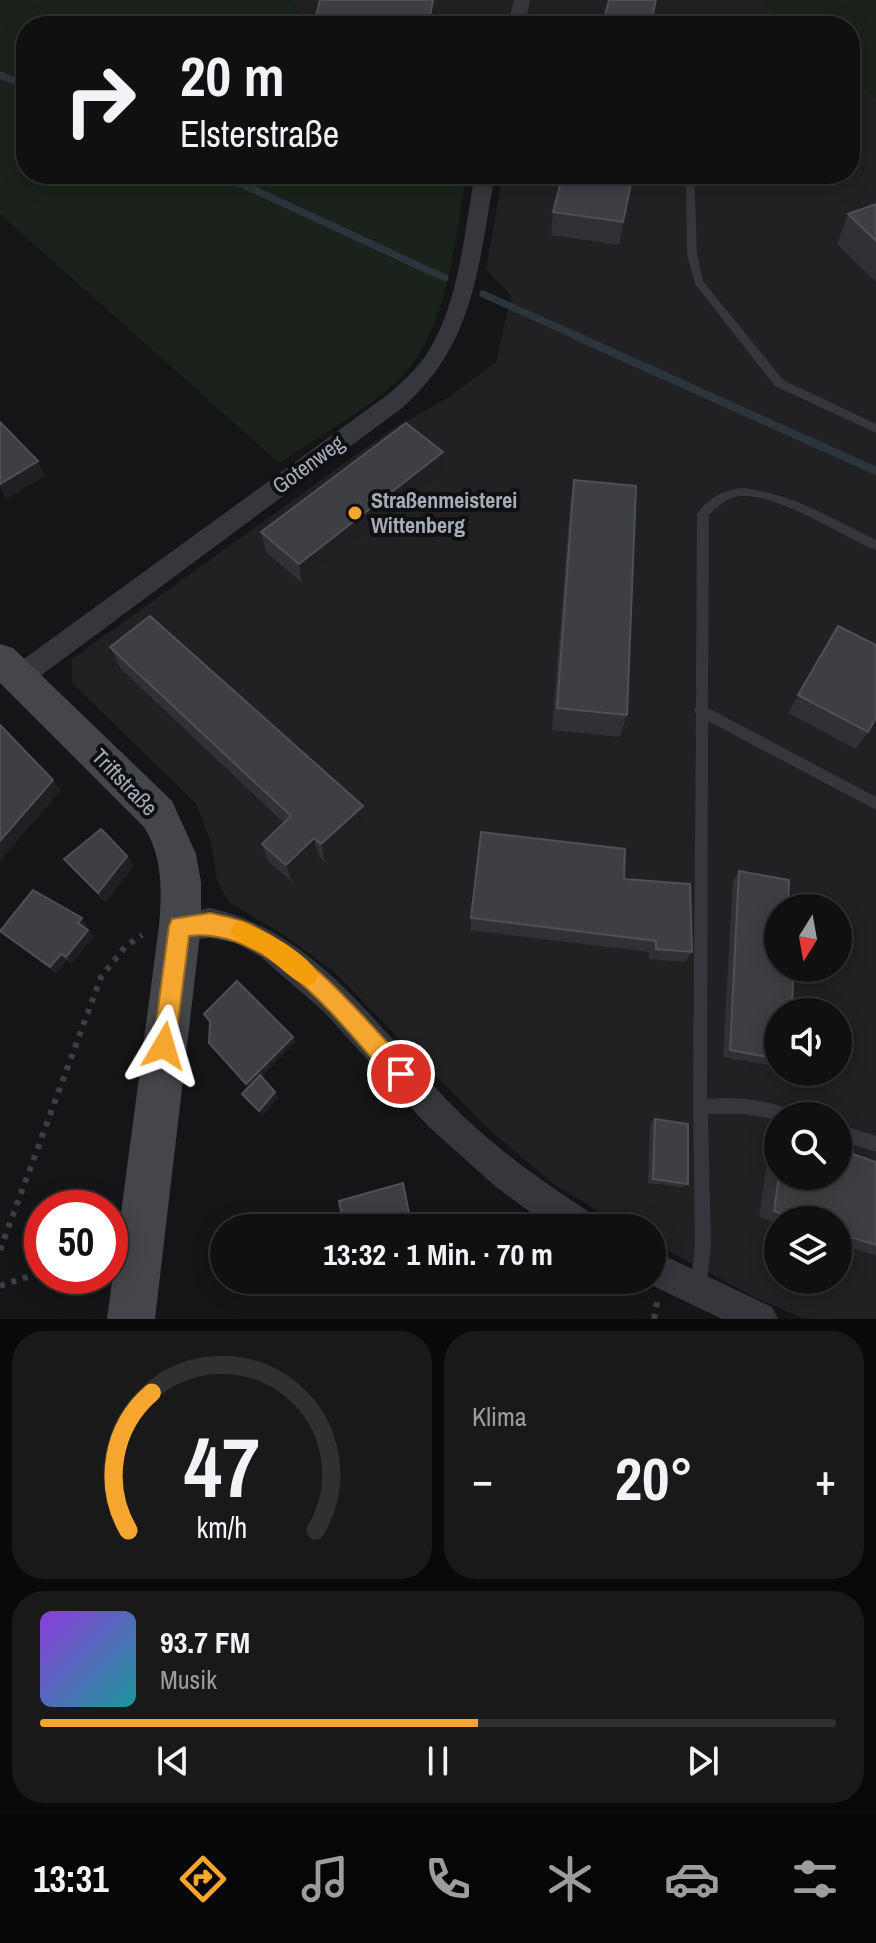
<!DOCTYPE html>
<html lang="de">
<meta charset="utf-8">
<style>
:root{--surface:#101011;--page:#19191a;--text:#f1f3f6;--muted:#9c9d9f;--line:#303031;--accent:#f5a62e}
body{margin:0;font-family:"Archivo Narrow",sans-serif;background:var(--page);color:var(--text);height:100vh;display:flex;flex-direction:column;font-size:30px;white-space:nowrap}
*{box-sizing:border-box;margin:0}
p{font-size:26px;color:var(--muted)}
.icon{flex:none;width:44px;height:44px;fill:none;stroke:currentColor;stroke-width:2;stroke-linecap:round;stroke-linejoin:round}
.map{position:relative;height:1319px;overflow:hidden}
.side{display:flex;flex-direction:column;gap:12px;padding:12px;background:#090909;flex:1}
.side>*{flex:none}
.banner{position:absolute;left:16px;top:16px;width:844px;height:168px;border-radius:32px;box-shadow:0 4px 20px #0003,0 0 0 2px var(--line);background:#101011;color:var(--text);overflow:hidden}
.needle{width:52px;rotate:191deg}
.controls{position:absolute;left:764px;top:894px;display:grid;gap:16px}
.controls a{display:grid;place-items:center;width:88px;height:88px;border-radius:50%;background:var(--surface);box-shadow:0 4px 20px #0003,0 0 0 2px var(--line);font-size:40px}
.speed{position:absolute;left:24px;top:1190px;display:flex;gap:16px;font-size:40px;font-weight:700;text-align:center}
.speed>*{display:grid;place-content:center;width:104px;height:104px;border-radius:50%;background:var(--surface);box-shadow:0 4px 20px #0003,0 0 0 2px var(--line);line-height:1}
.speed .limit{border:12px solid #d22;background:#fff;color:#111}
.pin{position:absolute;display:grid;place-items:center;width:68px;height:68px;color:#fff;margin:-34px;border:4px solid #fff;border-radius:50%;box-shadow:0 2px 8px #0007}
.me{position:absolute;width:88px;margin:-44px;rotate:7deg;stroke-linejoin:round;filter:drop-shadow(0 0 6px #0008)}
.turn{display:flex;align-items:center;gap:28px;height:168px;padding:0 32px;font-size:36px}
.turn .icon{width:104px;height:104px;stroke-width:2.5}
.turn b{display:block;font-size:56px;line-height:68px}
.big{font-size:60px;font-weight:700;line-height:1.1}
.side .card{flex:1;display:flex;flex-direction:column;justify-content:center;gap:12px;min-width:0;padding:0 28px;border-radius:32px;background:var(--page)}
.side .dial{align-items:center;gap:0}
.dial svg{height:208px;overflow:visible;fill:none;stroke:var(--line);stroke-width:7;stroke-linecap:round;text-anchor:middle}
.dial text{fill:var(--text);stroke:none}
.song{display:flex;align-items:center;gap:24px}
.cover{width:96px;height:96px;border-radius:12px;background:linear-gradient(135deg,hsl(270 70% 55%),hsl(180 70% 35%))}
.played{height:8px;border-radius:4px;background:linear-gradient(90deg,var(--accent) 55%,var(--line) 55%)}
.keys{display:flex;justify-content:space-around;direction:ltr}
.heat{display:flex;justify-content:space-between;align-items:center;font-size:44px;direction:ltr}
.side .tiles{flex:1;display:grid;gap:12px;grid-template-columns:1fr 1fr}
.card:last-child{grid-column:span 2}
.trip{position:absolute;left:210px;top:1214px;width:456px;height:80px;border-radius:40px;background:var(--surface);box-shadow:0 4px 20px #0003,0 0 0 2px var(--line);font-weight:700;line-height:80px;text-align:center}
.dock{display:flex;height:128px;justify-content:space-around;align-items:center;background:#060607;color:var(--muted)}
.dock .icon{width:56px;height:56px}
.dock .active{color:var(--accent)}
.dock b{font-size:36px;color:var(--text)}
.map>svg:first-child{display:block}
.built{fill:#212124;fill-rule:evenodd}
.green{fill:#1b221b}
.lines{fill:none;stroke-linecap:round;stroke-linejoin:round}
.stream-far1{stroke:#2b353b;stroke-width:7}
.stream{stroke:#2b353b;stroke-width:8}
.path{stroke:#3c3e43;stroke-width:6;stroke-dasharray:5 7;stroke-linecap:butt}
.lane{fill:#36373c;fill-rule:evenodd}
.street{fill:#36373c;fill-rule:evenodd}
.secondary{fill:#44464c;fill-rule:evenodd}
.wall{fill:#313135}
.shaded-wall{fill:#202023}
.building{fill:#3d3f43;stroke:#4e5055;stroke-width:2}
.route{fill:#f5a62e;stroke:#9f6c1e;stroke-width:2}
.slow{fill:#f59e0b}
.poi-dot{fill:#f5a62e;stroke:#101012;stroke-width:3}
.labels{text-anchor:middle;stroke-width:8;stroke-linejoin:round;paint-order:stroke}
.street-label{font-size:22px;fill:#a6adb7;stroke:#101012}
.poi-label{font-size:22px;font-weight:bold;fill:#a6adb7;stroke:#101012;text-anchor:start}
</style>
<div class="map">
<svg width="876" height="1319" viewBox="0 0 876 1319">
<rect width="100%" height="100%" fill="#151517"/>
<!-- built -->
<g class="built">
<path d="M291,0H762L793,26H305Z"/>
<path d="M850,75L876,97V1319H804L754,1297L652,1242V1228H625L552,1183L483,1124L333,971L284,935L229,902L217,881L211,842L196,804L72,683V659L392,429L446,399L496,362L511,296L486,269L503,174H850ZM778,908H838V968H778ZM778,1012H838V1072H778ZM778,1116H838V1176H778ZM778,1220H838V1280H778Z"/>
</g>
<!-- green -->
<g class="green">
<path d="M0,0H291L305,26H26V174H467C454,241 448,336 395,383C362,413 316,438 279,463L0,214Z"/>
<path d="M762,0H876V97L850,75V26H793Z"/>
</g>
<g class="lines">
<!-- stream-far1 -->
<g class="stream-far1">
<path d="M0,75L26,86"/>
<path d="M220,174L445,278"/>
<path d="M483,294L579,337"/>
</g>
<!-- stream -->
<path class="stream" d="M574,335L876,471"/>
<!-- path -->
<g class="path">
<path d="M0,1250L101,977L125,947L142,935"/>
<path d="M0,1286L42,1272"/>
<path d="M654,1319L657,1302"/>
</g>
<!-- lane -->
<g class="lane">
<path d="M686,174H694L697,254L703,281L783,380L876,424V433L775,386L695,284L687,254Z"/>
<path d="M740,488C789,492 833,519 876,540V550C841,536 771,488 734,497C724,500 716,508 709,515L708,708L876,797V810L708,721L707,1099C737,1096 767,1100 794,1111L796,1116H778V1120L745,1114H708L711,1246L706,1287L704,1293L698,1295L692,1293L690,1287L695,1246L693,1107L696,714L694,710L696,706L697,514C708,499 722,491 740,488Z"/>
<path d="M838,1124L876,1136V1152L838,1140Z"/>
</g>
<!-- street -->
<g class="street">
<path d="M514,0H530L525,26H507Z"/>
<path d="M475,174H495C478,264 476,343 402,408L28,685L19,688L10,685L6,677L10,669L386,396C402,383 417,369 428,352C460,301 464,231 475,174Z"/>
<path d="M210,908C318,932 378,1030 451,1104C494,1148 544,1183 595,1216L600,1228H552L496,1187L428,1126L323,1011L261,957L236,943L210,938L180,941L169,936L165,926L169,916Z"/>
<path d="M652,1250L772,1307L778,1319H722L641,1280H652Z"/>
</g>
<!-- secondary -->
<path class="secondary" d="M0,644L13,648L172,801L196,854L201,882V926L155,1319H107L159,926C162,891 163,857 144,827L0,683Z"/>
</g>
<!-- wall -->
<g class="wall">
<path d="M320,0H436L432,26H314V23Z"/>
<path d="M633,174L619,245L551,235L553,212Z"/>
<path d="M876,204V282L837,244L848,214Z"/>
<path d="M443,473L302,583L266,552L261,532Z"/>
<path d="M574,480L627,715L620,737L552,730L570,506Z"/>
<path d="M838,626L868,732L856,749L788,713Z"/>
<path d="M110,647L363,806L366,824L325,862L319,856L292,882L268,861L262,844L284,823L121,669Z"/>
<path d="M481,832L624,879L692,952L685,962L649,959V952L470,930Z"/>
<path d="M127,856L134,866L105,902L64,859Z"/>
<path d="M739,871L778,1012V1067L723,1057L733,880Z"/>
<path d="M87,925L85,928L94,936L72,963L67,960L56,973L0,931Z"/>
<path d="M655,1119L688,1184L682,1187L648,1183L650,1124Z"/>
<path d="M778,1136V1176H838L876,1162V1256L838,1243V1220H778V1223L759,1217L770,1141Z"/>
</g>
<!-- shaded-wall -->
<g class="shaded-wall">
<path d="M433,0H436L432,26H428Z"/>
<path d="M443,452V473L302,583L299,564Z"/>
<path d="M38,461L45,476L6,499L0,487V484Z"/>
<path d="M53,780L61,790L0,861V841Z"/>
<path d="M363,806L366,824L325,862L321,844Z"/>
<path d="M314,838L319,856L292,882L286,865Z"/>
<path d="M127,856L134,866L105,902L98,893Z"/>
<path d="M82,918L87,925L84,930L78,923Z"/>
<path d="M88,930L94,936L72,963L66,957Z"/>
<path d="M61,954L67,960L56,973L50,967Z"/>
<path d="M293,1037L296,1042L249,1089L246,1084Z"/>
<path d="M275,1092L279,1097L263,1116L259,1111Z"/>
</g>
<!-- building -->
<g class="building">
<path d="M320,0H433L428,26H363L314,23Z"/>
<path d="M609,0H656L650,26H602Z"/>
<path d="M563,174H633L623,222L553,212Z"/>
<path d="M876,204V241L848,214Z"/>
<path d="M0,422L38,461L0,484Z"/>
<path d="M406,423L443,452L299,564L261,532Z"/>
<path d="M574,480L636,486L627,715L557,708Z"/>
<path d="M150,616L363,806L321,844L314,838L286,865L262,844L291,816L110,647Z"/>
<path d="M838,626L876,645V718L868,732L798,695Z"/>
<path d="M0,725L53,780L0,841Z"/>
<path d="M101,829L127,856L98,893L64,859Z"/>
<path d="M481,832L625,849L624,879L690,884L692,952L656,949V941L471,918Z"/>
<path d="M739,871L789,880L788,908H778V968H787L786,978L793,980L792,1012H778V1059L730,1050Z"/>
<path d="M33,890L82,918L78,923L88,930L66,957L61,954L50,967L0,931Z"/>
<path d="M237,981L293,1037L246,1084L209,1043L210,1021L204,1014Z"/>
<path d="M260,1075L275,1092L259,1111L242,1094Z"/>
<path d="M655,1119L688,1124V1184L653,1179Z"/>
<path d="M838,1149L876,1162V1245L838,1233V1220H800L774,1211L779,1176H838Z"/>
<path d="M403,1183L412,1228H344L339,1201Z"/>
</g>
<!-- route -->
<path class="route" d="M210,913C224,916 240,919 252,925C316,957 361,1015 409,1066L412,1074L409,1082L401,1085L393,1082C343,1028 271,926 189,936L175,1046L172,1053L164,1057L157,1053L153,1046L169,926L172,919Z"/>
<!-- slow -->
<path class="slow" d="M241,921C263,930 309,953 318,975L315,983L307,986C290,979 278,964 263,954C252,947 236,944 231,931L234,924Z"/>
<!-- markers -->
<circle class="poi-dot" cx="355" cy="513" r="8"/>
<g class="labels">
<!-- street labels -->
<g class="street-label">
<text transform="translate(308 464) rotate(-36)" y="8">Gotenweg</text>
<text transform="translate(125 782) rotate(46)" y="8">Triftstraße</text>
</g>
<!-- poi labels -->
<g class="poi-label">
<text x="371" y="508">Straßenmeisterei<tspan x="371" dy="25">Wittenberg</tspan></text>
</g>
</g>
</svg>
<div class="controls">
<a><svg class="needle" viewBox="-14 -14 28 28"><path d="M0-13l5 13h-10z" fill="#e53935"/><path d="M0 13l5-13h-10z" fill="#9c9d9f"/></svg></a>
<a><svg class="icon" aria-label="sound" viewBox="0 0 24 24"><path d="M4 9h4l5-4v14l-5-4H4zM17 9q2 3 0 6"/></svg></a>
<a><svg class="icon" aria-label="search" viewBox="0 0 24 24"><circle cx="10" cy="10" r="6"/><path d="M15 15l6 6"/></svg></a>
<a><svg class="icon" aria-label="layers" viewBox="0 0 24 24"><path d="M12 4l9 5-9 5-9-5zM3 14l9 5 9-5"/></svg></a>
</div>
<div class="speed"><div class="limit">50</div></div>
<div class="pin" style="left:401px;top:1074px;background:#d93025"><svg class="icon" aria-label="arrive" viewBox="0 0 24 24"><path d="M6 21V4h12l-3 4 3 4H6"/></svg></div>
<svg class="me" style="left:164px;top:1046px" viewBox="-20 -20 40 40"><path d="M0-17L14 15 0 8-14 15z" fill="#f5a62e" stroke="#fff" stroke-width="4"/></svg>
<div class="trip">13:32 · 1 Min. · 70 m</div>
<div class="banner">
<div class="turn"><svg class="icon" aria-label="right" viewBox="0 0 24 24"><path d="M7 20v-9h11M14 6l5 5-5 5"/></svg><div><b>20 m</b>Elsterstraße</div></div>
</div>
</div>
<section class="side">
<div class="tiles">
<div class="card dial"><svg viewBox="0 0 100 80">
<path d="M14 69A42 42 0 1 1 86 69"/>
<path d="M14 69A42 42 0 0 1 23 16" stroke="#f5a62e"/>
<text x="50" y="56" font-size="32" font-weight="700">47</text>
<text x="50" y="72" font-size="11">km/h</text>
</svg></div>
<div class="card"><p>Klima</p>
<div class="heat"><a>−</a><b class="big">20°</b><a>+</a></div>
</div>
<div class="card">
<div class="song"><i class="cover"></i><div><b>93.7 FM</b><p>Musik</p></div></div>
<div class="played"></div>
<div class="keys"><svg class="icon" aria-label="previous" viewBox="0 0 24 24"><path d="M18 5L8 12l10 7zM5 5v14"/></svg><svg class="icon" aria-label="pause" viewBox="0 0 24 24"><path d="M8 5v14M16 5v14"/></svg><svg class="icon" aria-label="next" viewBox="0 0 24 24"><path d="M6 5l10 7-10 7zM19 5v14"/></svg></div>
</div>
</div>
</section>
<nav class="dock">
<b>13:31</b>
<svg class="icon active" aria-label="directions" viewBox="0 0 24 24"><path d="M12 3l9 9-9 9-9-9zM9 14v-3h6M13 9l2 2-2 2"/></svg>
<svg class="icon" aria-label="music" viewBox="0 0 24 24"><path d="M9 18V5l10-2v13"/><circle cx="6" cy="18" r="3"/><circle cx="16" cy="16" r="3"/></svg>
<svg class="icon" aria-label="phone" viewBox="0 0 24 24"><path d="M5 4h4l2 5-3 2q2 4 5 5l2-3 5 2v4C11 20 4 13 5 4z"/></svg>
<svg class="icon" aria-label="climate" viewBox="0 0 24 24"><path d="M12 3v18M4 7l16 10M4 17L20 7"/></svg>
<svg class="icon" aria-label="car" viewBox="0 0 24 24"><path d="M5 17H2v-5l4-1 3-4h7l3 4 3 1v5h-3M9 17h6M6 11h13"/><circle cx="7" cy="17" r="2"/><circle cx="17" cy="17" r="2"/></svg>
<svg class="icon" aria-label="filters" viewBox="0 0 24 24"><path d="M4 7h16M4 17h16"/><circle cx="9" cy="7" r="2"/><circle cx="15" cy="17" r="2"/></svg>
</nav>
